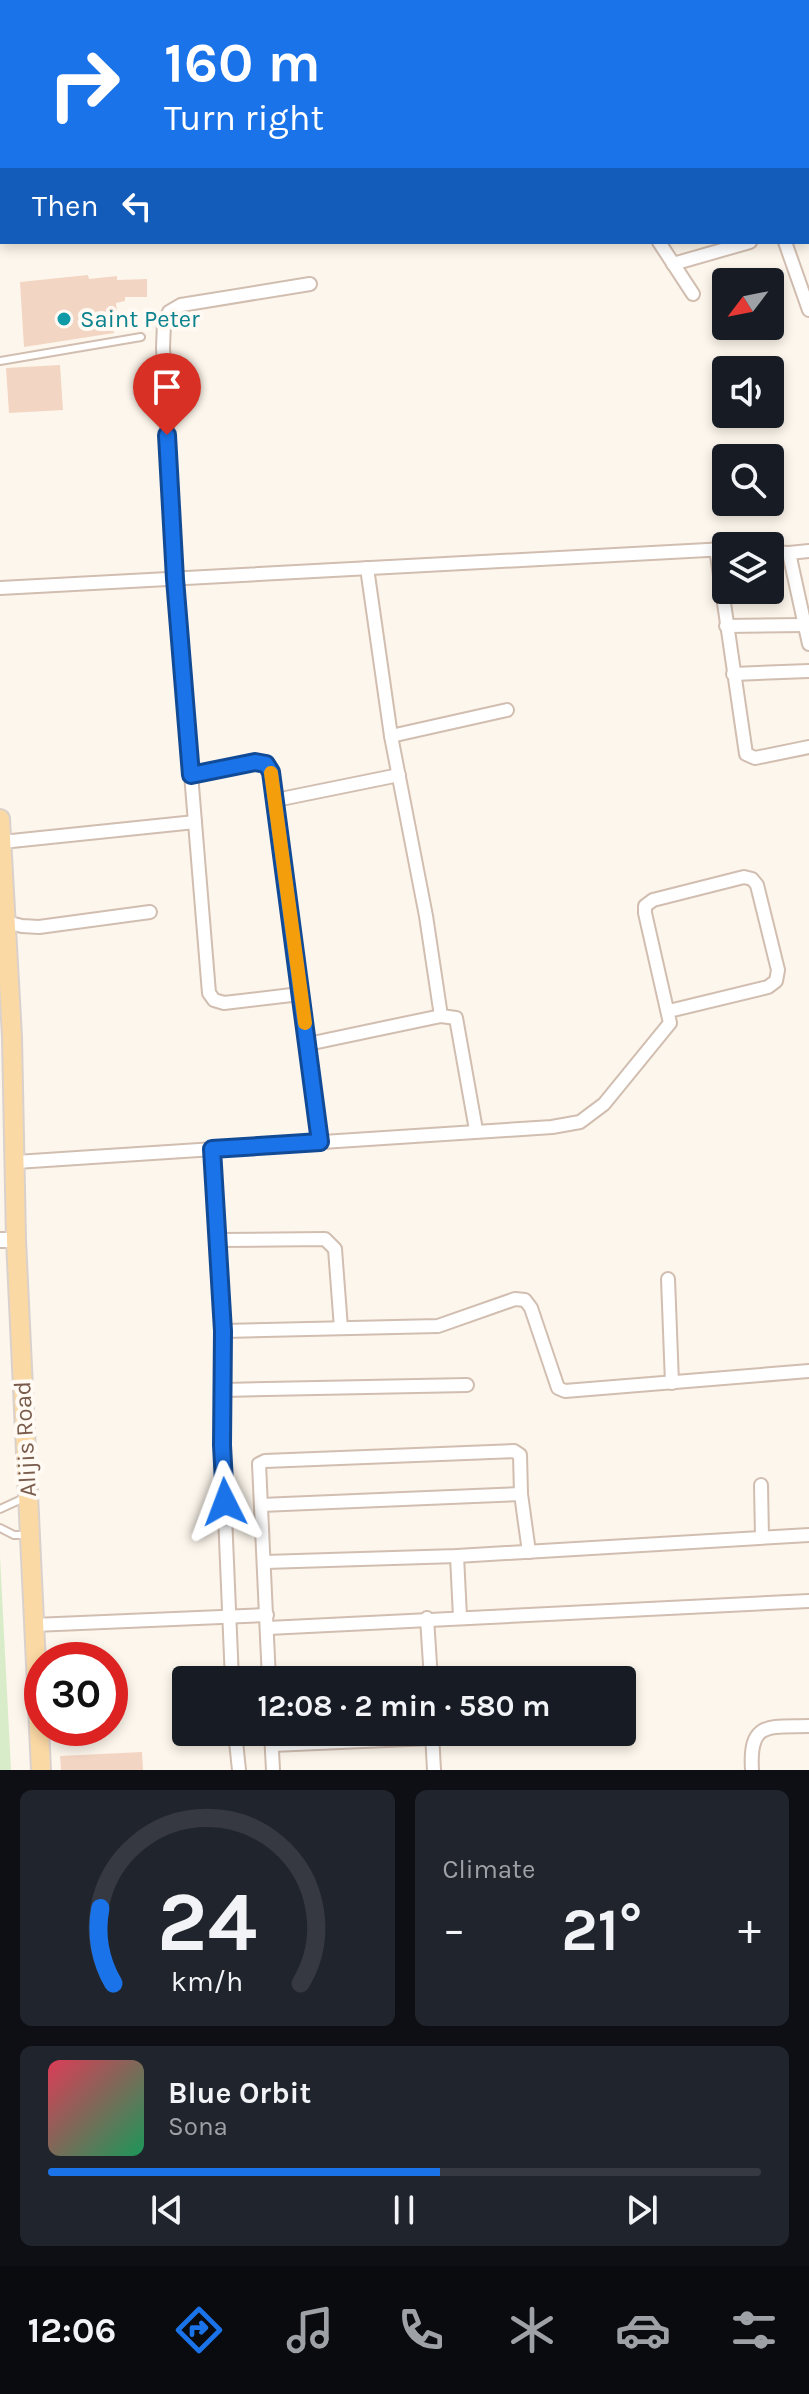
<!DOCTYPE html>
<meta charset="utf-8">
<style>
:root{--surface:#171b24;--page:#20242c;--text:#f1f3f6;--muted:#9ea1a6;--line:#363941;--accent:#1a73e8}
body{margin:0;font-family:Karla,sans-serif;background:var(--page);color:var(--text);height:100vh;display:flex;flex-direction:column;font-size:30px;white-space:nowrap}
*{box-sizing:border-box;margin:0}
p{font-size:26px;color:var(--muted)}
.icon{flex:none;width:44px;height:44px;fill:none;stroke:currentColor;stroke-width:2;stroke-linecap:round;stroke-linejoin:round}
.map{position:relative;height:1770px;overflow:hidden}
.details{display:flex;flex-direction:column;gap:20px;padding:20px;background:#0d0f14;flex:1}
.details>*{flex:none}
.top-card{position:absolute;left:0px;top:0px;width:810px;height:244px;box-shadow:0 4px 12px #0003;background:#1a73e8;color:#fff;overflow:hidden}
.needle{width:52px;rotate:238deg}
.controls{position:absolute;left:712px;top:268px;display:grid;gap:16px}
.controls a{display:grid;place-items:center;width:72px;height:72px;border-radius:8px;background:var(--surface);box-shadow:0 4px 12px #0003;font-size:40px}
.speed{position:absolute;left:24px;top:1642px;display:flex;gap:16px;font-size:40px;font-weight:700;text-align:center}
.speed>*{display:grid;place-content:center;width:104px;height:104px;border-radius:50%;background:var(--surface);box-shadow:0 4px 12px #0003;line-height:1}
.speed .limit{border:12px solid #d22;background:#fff;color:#111}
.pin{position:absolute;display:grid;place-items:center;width:68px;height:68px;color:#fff;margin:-82px -34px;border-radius:50% 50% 50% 0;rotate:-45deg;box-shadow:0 0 8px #0007}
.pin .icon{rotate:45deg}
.me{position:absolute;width:88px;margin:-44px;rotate:357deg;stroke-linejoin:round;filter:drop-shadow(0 0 6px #0008)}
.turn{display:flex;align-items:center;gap:28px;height:168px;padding:0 32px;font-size:36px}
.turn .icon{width:104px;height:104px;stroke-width:2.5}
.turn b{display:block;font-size:56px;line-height:68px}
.then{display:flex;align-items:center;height:76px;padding:0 32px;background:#0003;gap:16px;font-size:30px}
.big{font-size:60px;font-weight:700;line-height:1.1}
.details .card{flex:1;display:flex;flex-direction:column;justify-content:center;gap:12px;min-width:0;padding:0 28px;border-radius:12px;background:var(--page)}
.details .dial{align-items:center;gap:0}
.dial svg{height:208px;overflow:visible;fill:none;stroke:var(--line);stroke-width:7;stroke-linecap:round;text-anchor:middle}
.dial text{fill:var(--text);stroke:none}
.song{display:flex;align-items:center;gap:24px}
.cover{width:96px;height:96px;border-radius:12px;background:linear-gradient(135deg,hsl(350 70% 55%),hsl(150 70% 35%))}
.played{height:8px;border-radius:4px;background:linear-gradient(90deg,var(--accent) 55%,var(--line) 55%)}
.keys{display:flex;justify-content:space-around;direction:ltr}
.heat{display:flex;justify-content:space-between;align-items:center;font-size:44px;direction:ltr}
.details .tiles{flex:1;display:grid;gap:20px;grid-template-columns:1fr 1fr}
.card:last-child{grid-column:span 2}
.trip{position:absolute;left:172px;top:1666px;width:464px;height:80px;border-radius:8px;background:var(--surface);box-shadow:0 4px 12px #0003;font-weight:700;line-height:80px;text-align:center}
.tab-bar{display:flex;height:128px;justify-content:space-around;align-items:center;background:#090b0e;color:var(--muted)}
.tab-bar .icon{width:56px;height:56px}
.tab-bar .selected{color:var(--accent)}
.tab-bar b{font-size:36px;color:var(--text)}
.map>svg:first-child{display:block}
.green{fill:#d8ecc9}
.building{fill:#f3d5c3}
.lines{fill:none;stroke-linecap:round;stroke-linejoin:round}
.service-casing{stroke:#d1beb0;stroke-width:10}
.minor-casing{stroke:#d1beb0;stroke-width:16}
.tertiary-casing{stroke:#d1beb0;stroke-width:18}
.primary-casing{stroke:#dad1cd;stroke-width:22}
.service{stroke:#fff;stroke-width:6}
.minor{stroke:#fff;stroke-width:12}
.tertiary{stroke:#fff;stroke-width:14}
.primary{stroke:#fbd9a5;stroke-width:18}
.route-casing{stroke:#114b97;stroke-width:20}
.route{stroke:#1a73e8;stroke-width:14}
.slow{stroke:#f59e0b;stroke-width:14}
.culture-dot{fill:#0f9aa8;stroke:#fffaf3;stroke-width:3}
.labels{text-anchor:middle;stroke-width:8;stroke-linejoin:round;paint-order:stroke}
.culture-label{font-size:24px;fill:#0d838f;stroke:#fffaf3;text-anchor:start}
.street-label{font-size:24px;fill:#7a5c4d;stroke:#fffaf3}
</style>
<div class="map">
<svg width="809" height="1770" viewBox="0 0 809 1770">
<rect width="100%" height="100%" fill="#fdf6ec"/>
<!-- green -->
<path class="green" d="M0,1556L11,1770H0Z"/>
<!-- building -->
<g class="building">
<path d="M88,275L89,279L117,276V280L147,279V297H125V301L116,303L118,324L112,325L114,333L24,347L20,282Z"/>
<path d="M60,365L63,410L9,413L6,368Z"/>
<path d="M142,1752L143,1770H61L60,1756Z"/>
</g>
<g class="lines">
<!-- service casing -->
<g class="service-casing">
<g id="service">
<path d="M38,2L48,0"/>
<path d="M280,2L287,0"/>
<path d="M0,10L2,9"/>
<path d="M0,84L2,83"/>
<path d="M0,174H2"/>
<path d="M0,236L2,235"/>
<path d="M0,361L141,337"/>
<path d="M0,1509L24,1498"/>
<path d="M0,1528L14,1535H27"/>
</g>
</g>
<!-- minor casing -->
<g class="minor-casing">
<g id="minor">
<path d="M808,225H809"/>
<path d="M659,242L693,294"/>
<path d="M785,242L809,310"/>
<path d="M673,264L750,242"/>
<path d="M716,548L746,754L755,758L809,747"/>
<path d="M770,552L789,553L809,644"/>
<path d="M789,553L809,551"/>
<path d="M367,568L391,736L426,916L441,1016"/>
<path d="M0,588L726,549"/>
<path d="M726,626L804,625"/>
<path d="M733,674L809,671"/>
<path d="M391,736L507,710"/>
<path d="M191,775L255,762L266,764L271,772L320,1142"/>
<path d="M276,800L399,775"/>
<path d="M2,842L195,822"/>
<path d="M6,922L22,926L39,927L150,912"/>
<path d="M300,994L224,1003L214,1000L209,993L175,579L163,348L164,323L169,312L181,305L310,284"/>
<path d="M308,1044L441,1016L456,1018L476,1130"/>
<path d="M212,1149L223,1331L222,1445L232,1680"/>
<path d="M16,1162L552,1127L580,1122L604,1104L670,1023L645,913V906L653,900L744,877L752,879L757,885L778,970L776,981L768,987L669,1011"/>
<path d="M217,1240L325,1239L335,1249L341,1328"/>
<path d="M668,1279L672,1383"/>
<path d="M223,1331L438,1326L515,1299L525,1300L531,1308L558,1388L565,1391L809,1371"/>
<path d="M223,1390L467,1385"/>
<path d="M761,1485L762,1537"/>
<path d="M261,1505L521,1494"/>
<path d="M457,1556L460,1617"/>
<path d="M265,1562L457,1556L809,1535"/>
<path d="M427,1618L431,1680"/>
<path d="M34,1625L267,1615"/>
<path d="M268,1628L809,1601"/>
<path d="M269,1680L259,1464L265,1461L514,1451L520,1455L521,1494L529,1552"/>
<path d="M235,1732L239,1770"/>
<path d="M271,1732L273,1770"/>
<path d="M432,1733L434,1770"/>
<path d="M272,1745L432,1738"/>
<path d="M752,1770C749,1721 768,1727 809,1726"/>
</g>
</g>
<!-- tertiary casing -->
<g class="tertiary-casing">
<path id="tertiary" d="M0,1240H16"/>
</g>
<!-- primary casing -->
<g class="primary-casing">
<path id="primary" d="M0,819L12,1037L16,1240L41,1770"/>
</g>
<!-- service -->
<use href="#service" class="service"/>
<!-- minor -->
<use href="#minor" class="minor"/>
<!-- tertiary -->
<use href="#tertiary" class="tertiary"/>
<!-- primary -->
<use href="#primary" class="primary"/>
</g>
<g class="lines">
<!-- route casing -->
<g class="route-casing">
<path id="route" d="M167,435L175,579L191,775L255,762L266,764L271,772L320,1142L212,1149L223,1331L222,1445L225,1502"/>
</g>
<!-- route -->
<use href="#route" class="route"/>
<!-- slow -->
<path class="slow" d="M271,773L305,1023"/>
</g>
<!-- markers -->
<circle class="culture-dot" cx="64" cy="319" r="8"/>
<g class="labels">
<!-- culture labels -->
<g class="culture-label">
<text x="80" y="327">Saint Peter</text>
</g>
<!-- street labels -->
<g class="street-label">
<text transform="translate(25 1439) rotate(-93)" y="8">Alijis Road</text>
</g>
</g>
</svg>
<div class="controls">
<a><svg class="needle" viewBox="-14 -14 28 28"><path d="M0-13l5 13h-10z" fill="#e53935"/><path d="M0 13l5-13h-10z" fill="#9ea1a6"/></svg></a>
<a><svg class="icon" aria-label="sound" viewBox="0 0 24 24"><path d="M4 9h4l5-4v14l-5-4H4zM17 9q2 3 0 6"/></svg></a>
<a><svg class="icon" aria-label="search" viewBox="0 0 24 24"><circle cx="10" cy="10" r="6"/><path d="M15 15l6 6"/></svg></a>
<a><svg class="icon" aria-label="layers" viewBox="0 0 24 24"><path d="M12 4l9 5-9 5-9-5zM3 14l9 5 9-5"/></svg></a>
</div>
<div class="speed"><div class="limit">30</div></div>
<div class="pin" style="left:167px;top:435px;background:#d93025"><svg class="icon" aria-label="arrive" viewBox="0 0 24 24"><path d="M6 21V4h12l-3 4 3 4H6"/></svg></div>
<svg class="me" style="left:225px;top:1502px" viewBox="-20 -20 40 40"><path d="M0-17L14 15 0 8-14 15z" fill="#1a73e8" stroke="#fff" stroke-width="4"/></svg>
<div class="trip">12:08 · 2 min · 580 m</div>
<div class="top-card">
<div class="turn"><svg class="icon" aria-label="right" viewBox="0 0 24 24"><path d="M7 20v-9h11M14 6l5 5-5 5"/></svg><div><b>160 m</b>Turn right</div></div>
<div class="then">Then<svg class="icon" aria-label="left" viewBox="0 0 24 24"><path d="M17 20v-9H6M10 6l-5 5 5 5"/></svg></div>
</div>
</div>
<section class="details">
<div class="tiles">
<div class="card dial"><svg viewBox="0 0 100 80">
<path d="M14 69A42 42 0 1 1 86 69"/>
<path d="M14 69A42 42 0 0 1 9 40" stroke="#1a73e8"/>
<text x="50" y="56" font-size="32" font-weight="700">24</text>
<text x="50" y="72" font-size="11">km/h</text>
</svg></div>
<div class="card"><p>Climate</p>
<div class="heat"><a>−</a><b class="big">21°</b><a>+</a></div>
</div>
<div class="card">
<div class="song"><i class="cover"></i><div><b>Blue Orbit</b><p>Sona</p></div></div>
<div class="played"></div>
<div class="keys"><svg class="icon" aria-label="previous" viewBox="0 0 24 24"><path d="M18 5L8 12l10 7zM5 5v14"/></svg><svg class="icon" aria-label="pause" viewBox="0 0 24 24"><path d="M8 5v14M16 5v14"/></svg><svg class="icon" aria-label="next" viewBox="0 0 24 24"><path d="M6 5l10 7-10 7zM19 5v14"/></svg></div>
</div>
</div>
</section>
<nav class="tab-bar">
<b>12:06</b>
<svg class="icon selected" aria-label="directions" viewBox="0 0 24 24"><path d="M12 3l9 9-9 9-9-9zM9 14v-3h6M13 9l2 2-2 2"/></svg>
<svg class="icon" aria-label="music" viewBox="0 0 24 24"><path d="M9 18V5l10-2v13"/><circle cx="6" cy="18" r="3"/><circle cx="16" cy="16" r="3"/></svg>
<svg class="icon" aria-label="phone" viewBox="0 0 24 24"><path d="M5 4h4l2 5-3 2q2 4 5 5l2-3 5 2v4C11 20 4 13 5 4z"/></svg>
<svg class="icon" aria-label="climate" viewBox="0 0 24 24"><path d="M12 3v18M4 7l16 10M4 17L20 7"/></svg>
<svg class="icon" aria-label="car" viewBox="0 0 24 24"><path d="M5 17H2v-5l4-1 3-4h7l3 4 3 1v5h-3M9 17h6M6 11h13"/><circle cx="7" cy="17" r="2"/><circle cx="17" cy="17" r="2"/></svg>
<svg class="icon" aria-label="filters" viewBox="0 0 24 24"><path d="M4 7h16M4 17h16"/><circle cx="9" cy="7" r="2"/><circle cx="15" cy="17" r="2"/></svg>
</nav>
